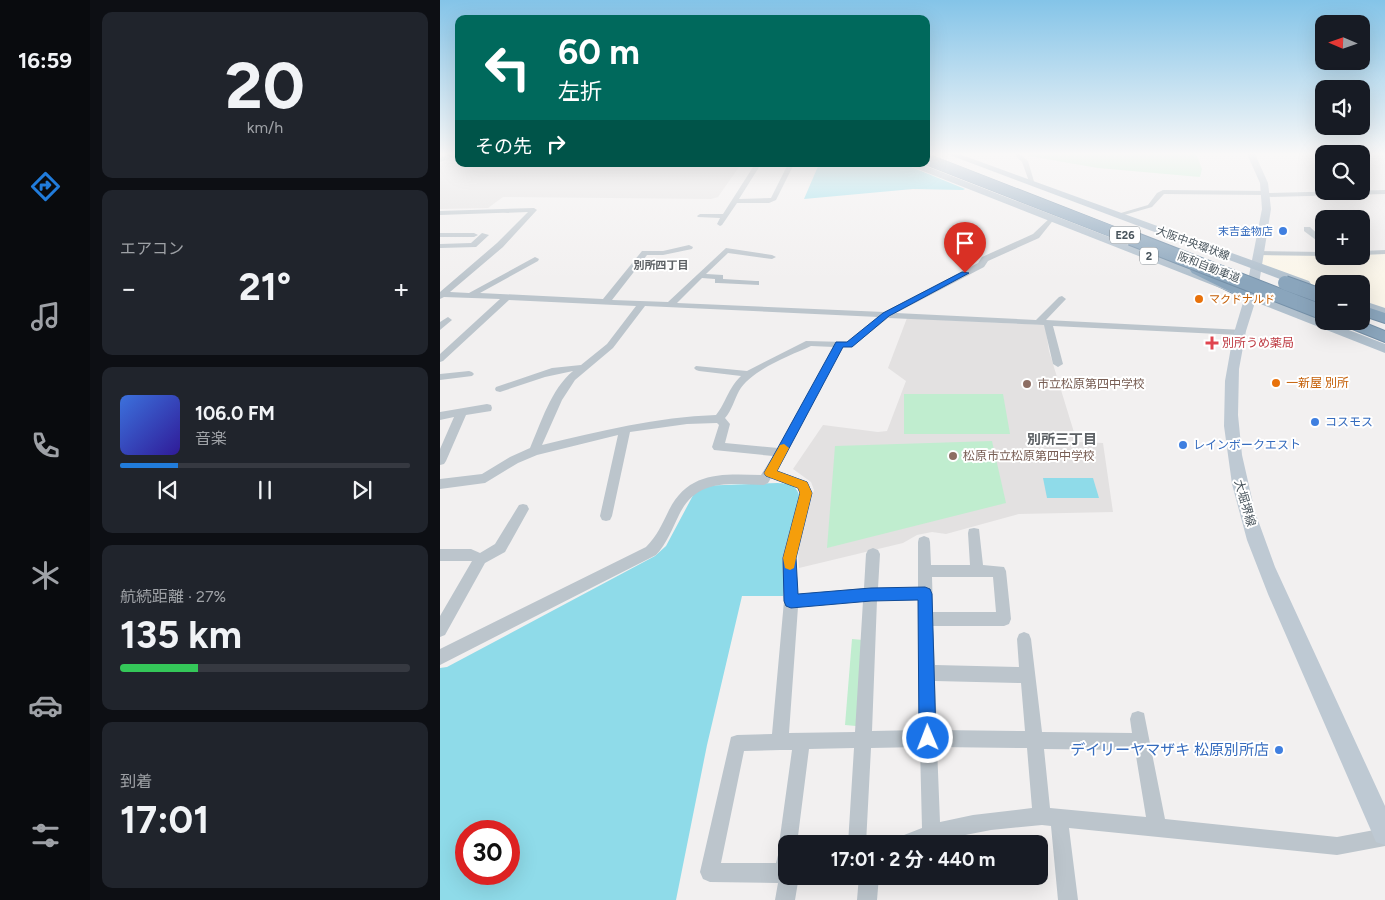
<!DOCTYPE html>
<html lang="ja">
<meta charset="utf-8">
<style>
:root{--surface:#171b24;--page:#20242c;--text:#f1f3f6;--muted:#9ea1a6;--line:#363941;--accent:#217cdb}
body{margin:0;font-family:Figtree,"Noto Sans JP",sans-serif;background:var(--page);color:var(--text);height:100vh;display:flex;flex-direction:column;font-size:19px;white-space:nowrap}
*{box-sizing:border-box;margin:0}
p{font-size:16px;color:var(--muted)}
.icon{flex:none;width:28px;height:28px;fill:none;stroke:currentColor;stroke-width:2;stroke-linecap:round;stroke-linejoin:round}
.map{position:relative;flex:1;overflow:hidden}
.side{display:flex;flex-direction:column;gap:12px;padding:12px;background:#0d0f14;width:350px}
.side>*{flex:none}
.hud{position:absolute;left:15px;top:15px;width:475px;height:152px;border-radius:10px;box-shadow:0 5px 20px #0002;background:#00695c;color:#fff;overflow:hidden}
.needle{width:32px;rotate:272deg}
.fabs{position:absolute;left:875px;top:15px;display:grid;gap:10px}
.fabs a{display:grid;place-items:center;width:55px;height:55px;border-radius:10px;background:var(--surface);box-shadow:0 5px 20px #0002;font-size:25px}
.speed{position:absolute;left:15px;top:820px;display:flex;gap:10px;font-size:25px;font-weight:700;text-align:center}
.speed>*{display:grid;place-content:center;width:65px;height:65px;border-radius:50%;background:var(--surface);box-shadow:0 5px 20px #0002;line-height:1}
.speed .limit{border:8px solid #d22;background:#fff;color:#111}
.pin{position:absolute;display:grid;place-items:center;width:42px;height:42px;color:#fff;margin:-51px -21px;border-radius:50% 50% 50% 0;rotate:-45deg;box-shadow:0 0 5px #0007}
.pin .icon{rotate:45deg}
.me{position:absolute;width:55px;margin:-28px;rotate:359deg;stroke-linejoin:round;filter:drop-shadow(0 0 4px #0008)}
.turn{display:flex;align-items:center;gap:18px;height:105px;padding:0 20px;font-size:22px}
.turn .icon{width:65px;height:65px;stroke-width:2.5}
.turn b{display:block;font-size:35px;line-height:42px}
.then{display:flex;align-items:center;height:48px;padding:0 20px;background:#0003;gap:10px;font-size:19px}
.big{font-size:38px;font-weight:700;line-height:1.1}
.side .card{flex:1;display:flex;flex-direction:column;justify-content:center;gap:8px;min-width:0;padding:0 18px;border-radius:10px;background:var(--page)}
.side .dial{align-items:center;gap:0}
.dial b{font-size:65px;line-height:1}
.song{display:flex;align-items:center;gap:15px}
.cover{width:60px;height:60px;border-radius:8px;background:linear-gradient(135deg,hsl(220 70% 55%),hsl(250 70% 35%))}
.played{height:5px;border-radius:2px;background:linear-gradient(90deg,var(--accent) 20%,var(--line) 20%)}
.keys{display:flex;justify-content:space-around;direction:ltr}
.heat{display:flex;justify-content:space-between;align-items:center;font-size:28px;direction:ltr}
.charge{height:8px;border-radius:4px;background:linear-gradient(90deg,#34c759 27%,var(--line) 0)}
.trip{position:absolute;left:338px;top:835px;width:270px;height:50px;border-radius:10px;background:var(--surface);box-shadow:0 5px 20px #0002;font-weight:700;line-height:50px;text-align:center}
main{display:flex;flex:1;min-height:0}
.menu{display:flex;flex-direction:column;width:90px;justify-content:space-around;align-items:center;background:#090b0e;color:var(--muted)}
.menu .icon{width:35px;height:35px}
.menu .current{color:var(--accent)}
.menu b{font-size:22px;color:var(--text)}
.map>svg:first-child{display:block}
.commercial{fill:#fbf6ea}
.education{fill:#e3e1e1}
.green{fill:#c0edcf}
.water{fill:#8fdbe9;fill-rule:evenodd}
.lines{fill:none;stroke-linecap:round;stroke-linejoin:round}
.motorway-casing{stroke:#7590a8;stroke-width:2}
.minor{fill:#bcc5cc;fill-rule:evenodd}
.secondary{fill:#bec9d3;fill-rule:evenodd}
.primary{fill:#b1c0cd;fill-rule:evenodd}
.motorway{fill:#8aa5bc;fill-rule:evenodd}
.motorway-bridge-far1-casing{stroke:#7590a8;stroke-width:12;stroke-linecap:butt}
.motorway-bridge-casing{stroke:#7590a8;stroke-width:16;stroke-linecap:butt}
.motorway-bridge-far1{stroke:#8aa5bc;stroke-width:11}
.motorway-bridge{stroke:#8aa5bc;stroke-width:14}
.route{fill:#1a73e8;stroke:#114b97}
.slow{fill:#f59e0b}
.shop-dot{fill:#3f7fe0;stroke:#fff;stroke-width:2}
.food-dot{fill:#e8710a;stroke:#fff;stroke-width:2}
.health-dot{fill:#e0444e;stroke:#fff;stroke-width:2}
.education-dot{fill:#8d6e63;stroke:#fff;stroke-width:2}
.labels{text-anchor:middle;stroke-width:4;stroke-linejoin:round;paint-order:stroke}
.far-shop-label{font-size:11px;fill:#366cbe;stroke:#fff;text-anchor:end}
.shield{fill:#fff;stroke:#7f878d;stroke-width:1}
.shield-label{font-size:11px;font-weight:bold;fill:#48545c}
.far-street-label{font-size:11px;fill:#48545c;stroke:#fff}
.far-neighbourhood-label{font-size:11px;font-weight:bold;fill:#5c6064;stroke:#fff}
.far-food-label{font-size:11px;fill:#c56008;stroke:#fff;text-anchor:start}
.health-label{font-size:12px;fill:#be3a42;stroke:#fff;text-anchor:start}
.food-label{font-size:12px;fill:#c56008;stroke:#fff;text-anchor:start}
.education-label{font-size:12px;fill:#785e54;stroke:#fff;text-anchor:start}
.shop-label{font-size:12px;fill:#366cbe;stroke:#fff;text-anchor:start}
.street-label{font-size:12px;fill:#48545c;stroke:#fff}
.neighbourhood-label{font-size:14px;font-weight:bold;fill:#5c6064;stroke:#fff}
.near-shop-label{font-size:15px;fill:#366cbe;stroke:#fff;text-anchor:end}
</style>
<main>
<nav class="menu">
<b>16:59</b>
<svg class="icon current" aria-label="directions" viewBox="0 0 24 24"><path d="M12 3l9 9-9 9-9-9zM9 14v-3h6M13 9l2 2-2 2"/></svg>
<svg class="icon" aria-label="music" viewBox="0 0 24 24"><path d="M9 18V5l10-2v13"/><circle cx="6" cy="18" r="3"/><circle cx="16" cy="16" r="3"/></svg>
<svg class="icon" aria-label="phone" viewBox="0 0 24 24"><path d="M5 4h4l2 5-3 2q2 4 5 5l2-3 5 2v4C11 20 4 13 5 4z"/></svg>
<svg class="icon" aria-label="climate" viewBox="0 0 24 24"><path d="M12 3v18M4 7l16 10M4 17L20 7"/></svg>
<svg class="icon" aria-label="car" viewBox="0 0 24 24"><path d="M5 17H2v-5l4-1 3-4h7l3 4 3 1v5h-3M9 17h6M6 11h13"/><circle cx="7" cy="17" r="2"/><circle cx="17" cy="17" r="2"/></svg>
<svg class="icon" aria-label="filters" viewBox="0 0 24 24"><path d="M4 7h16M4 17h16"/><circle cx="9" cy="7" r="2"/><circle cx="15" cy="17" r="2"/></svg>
</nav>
<section class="side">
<div class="card dial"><b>20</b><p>km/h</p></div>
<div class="card"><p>エアコン</p>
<div class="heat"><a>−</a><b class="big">21°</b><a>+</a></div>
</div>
<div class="card">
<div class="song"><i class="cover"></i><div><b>106.0 FM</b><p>音楽</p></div></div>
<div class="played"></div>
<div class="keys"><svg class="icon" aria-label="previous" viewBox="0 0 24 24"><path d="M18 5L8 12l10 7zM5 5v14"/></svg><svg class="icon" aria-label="pause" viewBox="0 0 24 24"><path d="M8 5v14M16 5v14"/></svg><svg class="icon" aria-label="next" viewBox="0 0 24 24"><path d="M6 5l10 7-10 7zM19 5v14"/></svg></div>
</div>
<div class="card"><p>航続距離 · 27%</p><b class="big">135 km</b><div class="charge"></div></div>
<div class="card"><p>到着</p><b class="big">17:01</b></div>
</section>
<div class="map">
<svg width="945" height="900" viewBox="0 0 945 900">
<rect width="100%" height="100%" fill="#f2f0f0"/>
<!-- commercial -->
<path class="commercial" d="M820,254H884V256L945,254V312L921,304V284H884V290L817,266Z"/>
<!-- education -->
<g class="education">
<path d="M17,154L19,164H301L278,197L271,199L63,197L48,208L0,209V164Z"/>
<path d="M467,318L605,325L609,351L637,442L663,443L673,512L579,514L506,534L492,532L477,535L463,543L359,568L358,556L361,536L374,490L371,482L353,469L383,425L438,432L447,431L466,381L448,368Z"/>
</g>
<!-- green -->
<g class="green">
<path d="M587,154H756L762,169L760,177L658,168L589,156Z"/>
<path d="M464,394H563L570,434H464Z"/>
<path d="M552,441L566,503L387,548L395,446Z"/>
<path d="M412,639L423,640L416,726L405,725Z"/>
</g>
<!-- water -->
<g class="water">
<path d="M379,164H464L525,189L523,190L473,189L364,199Z"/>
<path d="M603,478H653L659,498H607Z"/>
<path d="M338,483C348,484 356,484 359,495L343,559V596H302L267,745L236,900H0V668L7,667L215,556L226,546L258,486ZM26,831H69V874H26Z"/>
</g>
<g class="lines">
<!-- motorway casing -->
<g class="motorway-casing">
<g id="motorway">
<path d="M757,266L809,290L811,293L809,296H799L752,273L750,270Z"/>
<path d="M921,305L945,313V323L921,315Z"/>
<path d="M898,321H920L945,331V342L900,324Z"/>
</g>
</g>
<!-- minor -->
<g class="minor">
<path d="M10,154H17L7,160L0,162V158Z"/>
<path d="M574,154H580L588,161L595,185L590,184L582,162Z"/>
<path d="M315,164H321L299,199L331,198L348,164H354L336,200L329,203H297L282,225L280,226L277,224L280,218L258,217L257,216L260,214H283Z"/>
<path d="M723,190L826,191L829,193L945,190V194L827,197L824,195L724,194L712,207L677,217L674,215L708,205L717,193Z"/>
<path d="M94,208L97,210L96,211L63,247L10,292L29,293L95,257L99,259L98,261L40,293L163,299L202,251H223L249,245L253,247L252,249L223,255H207L172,300L228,302L286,248L332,255L336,257L332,259L288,253L266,274L283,275V279L316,281H319V285L278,283H275V279L262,278L237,303L444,312L538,263L542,257L593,234L612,216L615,218L599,238L548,261L544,267L456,313L596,320L619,297L622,296L626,299L606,320L803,330V334L800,335L613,326L623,364L618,367L613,364L604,325L448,318L412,347H403L336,470L367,482L372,493L356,558L358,594L424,588L426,554L428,550L433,548L438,550L440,554L438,588H478V542L479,538L484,536L489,538L490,542L491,565H530L528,533L529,529L534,528L539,529L543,565L564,567L566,571L571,619L569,624L564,626H493L495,665L579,667L577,639L579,634L584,632L589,634L591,639L602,732L692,733L690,719L692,713L698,711L704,713L725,819L897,837L945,828V846L897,855L629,828L638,900H618L611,826L602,825L551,830L515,837L492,844H457L459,837L482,828L480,747L431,748L426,844H408L414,748L369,749L357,844H346V876H359L355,900H335L338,883L270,882L263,879L260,872L291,737L297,735L332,734L344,601L342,558L360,493L358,488L331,478L328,483L324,485C289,484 257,478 239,515C232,529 227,543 216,555L0,665V649L206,547C217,536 222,524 229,510C249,471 282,474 321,475L333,456L274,450L272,447L279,425L277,423L247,424L190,432L172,516L170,520L166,521L162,520L160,516L178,435L97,455L78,463L45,483L0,489V479L42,474L70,457L90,448C101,423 111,389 133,371L105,377L60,392L56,391L55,389L56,387L112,368L141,365L167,344L196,306L69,300L3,361L0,362V354L60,299L4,297L0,299V292L57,243L88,212L0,215V211ZM205,306L438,317L407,342L366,341L307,371L256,366L254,368L256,370L259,371L301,376C287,390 287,401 276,415C217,417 160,431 102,445L122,400L135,380L173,348ZM371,346L394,347L338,448L285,443L290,424L285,418C292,410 294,400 299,391C311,370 349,356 371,346ZM492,577H553L556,612H493ZM437,600H478L480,730L432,731ZM423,601L415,732L349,733L358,607ZM495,681L581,683L585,731L497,730ZM497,747L587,748L592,808L533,815L500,822ZM604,749L695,750L706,817L610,808ZM340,750H352L339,844L341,850L339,851L336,863H281L304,751Z"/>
<path d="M864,227H870L884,240V246L864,231Z"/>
<path d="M0,233H34L38,235L34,237H0Z"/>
<path d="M42,233L49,235L36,247L0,248V244L31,243Z"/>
<path d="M945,250V254L921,255V251Z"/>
<path d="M816,251L884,252V256L819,255L815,253Z"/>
<path d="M8,317L12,320L0,330V322Z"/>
<path d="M29,371L32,372L34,374L32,376L0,380V374Z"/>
<path d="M47,404L51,405L52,408L51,411L26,415L6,461L4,464L0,465V449L14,417L0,420V412Z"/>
<path d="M83,504L87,505L89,509L65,552L45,563L5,635L0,637V616L32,561H0V549H31L40,553L55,544L79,505Z"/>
<path d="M419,876H439L437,900H417Z"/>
</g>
<!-- secondary -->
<path class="secondary" d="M807,154H815L828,183L831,209L817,296L806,331L799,369L798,415L802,455L815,512L835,567L945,806V845L936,842L828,594L807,540L792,484L784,426L785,381L793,336L805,296L822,209L820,183Z"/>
<!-- primary -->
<g class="primary">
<path d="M507,154H519L869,281L871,284L865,288L861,287Z"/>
<path d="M469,164H481L945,344V353L470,166Z"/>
<path d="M921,300L945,308V317L921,309Z"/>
</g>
<!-- motorway -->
<use href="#motorway" class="motorway"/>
<!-- motorway-bridge-far1 casing -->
<g class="motorway-bridge-far1-casing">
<path id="motorway-bridge-far1" d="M486,159L694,240"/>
</g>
<!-- motorway-bridge casing -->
<g class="motorway-bridge-casing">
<g id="motorway-bridge">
<path d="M691,238L884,313"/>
<path d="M845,283L884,297"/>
</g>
</g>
<!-- motorway-bridge-far1 -->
<use href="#motorway-bridge-far1" class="motorway-bridge-far1"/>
<!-- motorway-bridge -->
<use href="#motorway-bridge" class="motorway-bridge"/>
</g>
<!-- sky -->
<linearGradient id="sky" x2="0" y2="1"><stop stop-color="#84c4e8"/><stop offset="0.55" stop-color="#f9f8f8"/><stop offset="1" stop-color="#f9f8f8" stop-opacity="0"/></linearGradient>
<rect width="945" height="280" fill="url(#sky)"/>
<!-- route -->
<path class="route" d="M522,272L529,273L449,316L412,347H403L337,471L367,482L372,493L356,558L358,594L431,588L485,587L490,589L492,594L496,738L493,744L488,747L482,744L479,738L478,600L431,601L351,608L346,606L344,601L343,558L360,493L358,488L326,476L324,473L396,342H407L443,313Z"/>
<!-- slow -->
<path class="slow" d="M344,444L349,448L337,471L367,482L372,493L356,558L354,568L350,570L345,568L343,558L360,493L358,488L326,476L324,473L340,445Z"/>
<!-- markers -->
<g class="shop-dot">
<circle cx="843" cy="231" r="5"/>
<circle cx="875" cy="422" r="5"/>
<circle cx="743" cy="445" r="5"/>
<circle cx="839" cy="750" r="5"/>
</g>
<g class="food-dot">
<circle cx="759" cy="299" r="5"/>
<circle cx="836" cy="383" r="5"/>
</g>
<path class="health-dot" d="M769.5 335.5h5v5h5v5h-5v5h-5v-5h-5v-5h5z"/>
<g class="education-dot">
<circle cx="587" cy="384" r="5"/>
<circle cx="513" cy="456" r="5"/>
</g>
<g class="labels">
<!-- far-shop labels -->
<g class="far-shop-label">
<text x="833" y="235">末吉金物店</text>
</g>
<!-- shield labels -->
<g class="shield">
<rect x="670" y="226.5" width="30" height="17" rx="4"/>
<rect x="700" y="247.5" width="18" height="17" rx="4"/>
</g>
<g class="shield-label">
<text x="685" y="239">E26</text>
<text x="709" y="260">2</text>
</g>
<!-- far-street labels -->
<g class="far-street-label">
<text transform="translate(753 243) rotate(20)" y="4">大阪中央環状線</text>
<text transform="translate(769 267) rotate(21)" y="4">阪和自動車道</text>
</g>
<!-- far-neighbourhood labels -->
<g class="far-neighbourhood-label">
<text x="221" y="269">別所四丁目</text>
</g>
<!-- far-food labels -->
<g class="far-food-label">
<text x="769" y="303">マクドナルド</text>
</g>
<!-- health labels -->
<g class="health-label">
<text x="782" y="347">別所うめ薬局</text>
</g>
<!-- food labels -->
<g class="food-label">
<text x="846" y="387">一新屋 別所</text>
</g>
<!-- education labels -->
<g class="education-label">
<text x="597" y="388">市立松原第四中学校</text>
<text x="523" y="460">松原市立松原第四中学校</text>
</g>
<!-- shop labels -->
<g class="shop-label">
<text x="885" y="426">コスモス</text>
<text x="753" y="449">レインボークエスト</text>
</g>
<!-- street labels -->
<g class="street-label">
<text transform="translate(805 503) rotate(74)" y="4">大堀堺線</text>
</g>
<!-- neighbourhood labels -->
<g class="neighbourhood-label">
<text x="622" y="444">別所三丁目</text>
</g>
<!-- near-shop labels -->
<g class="near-shop-label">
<text x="829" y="755">デイリーヤマザキ 松原別所店</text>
</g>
</g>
</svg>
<div class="fabs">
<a><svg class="needle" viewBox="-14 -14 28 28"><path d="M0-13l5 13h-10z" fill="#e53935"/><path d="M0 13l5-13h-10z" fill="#9ea1a6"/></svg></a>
<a><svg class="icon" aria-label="sound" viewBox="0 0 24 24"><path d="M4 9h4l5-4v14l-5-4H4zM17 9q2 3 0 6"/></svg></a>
<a><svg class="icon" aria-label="search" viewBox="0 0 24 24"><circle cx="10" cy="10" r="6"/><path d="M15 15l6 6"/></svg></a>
<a>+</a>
<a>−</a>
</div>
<div class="speed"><div class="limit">30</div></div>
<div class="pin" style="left:525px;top:273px;background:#d93025"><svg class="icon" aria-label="arrive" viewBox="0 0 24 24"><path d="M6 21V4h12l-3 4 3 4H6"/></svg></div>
<svg class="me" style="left:488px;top:738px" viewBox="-20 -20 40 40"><circle r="17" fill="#1a73e8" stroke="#fff" stroke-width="3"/><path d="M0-11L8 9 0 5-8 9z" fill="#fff"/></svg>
<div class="trip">17:01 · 2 分 · 440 m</div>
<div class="hud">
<div class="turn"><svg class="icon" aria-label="left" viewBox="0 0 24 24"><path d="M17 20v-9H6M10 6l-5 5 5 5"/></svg><div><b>60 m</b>左折</div></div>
<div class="then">その先<svg class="icon" aria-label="right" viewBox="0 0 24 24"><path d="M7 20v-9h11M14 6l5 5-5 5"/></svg></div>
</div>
</div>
</main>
